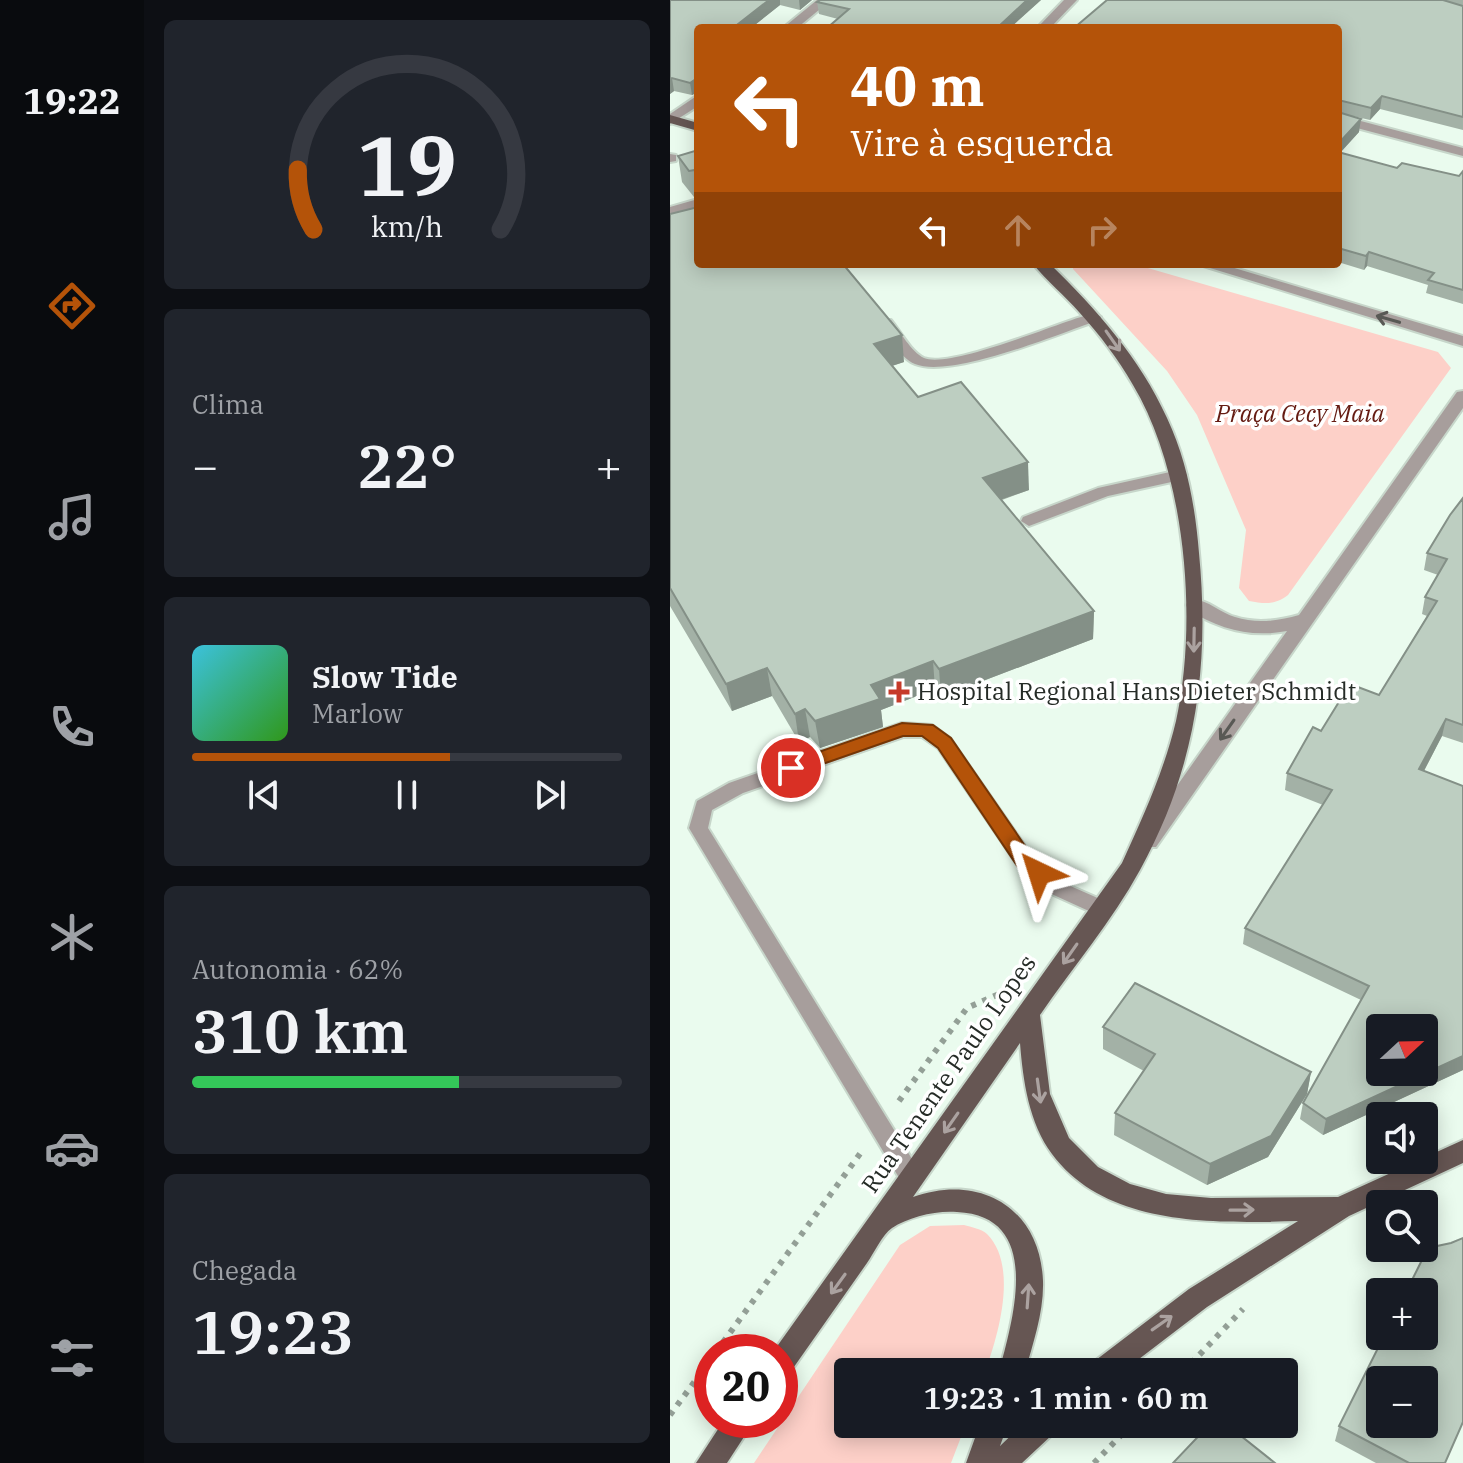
<!DOCTYPE html>
<html lang="pt">
<meta charset="utf-8">
<style>
:root{--surface:#171b24;--page:#20242c;--text:#f1f3f6;--muted:#9ea1a6;--line:#363941;--accent:#b45309}
body{margin:0;font-family:"IBM Plex Serif",serif;background:var(--page);color:var(--text);height:100vh;display:flex;flex-direction:column;font-size:30px;white-space:nowrap}
*{box-sizing:border-box;margin:0}
p{font-size:26px;color:var(--muted)}
.icon{flex:none;width:44px;height:44px;fill:none;stroke:currentColor;stroke-width:2;stroke-linecap:round;stroke-linejoin:round}
.map{position:relative;flex:1;overflow:hidden}
.drawer{display:flex;flex-direction:column;gap:20px;padding:20px;background:#0d0f14;width:526px}
.drawer>*{flex:none}
.banner{position:absolute;left:24px;top:24px;width:648px;height:244px;border-radius:8px;box-shadow:0 4px 20px #0003;background:#b45309;color:#fff;overflow:hidden}
.needle{width:52px;rotate:68deg}
.buttons{position:absolute;left:696px;top:1014px;display:grid;gap:16px}
.buttons a{display:grid;place-items:center;width:72px;height:72px;border-radius:8px;background:var(--surface);box-shadow:0 4px 20px #0003;font-size:40px}
.speed{position:absolute;left:24px;top:1334px;display:flex;gap:16px;font-size:40px;font-weight:700;text-align:center}
.speed>*{display:grid;place-content:center;width:104px;height:104px;border-radius:50%;background:var(--surface);box-shadow:0 4px 20px #0003;line-height:1}
.speed .limit{border:12px solid #d22;background:#fff;color:#111}
.pin{position:absolute;display:grid;place-items:center;width:68px;height:68px;color:#fff;margin:-34px;border:4px solid #fff;border-radius:50%;box-shadow:0 2px 8px #0007}
.me{position:absolute;width:88px;margin:-44px;rotate:319deg;stroke-linejoin:round;filter:drop-shadow(0 0 6px #0008)}
.turn{display:flex;align-items:center;gap:28px;height:168px;padding:0 24px;font-size:36px}
.turn .icon{width:104px;height:104px;stroke-width:2.5}
.turn b{display:block;font-size:56px;line-height:68px}
.lanes{display:flex;align-items:center;height:76px;padding:0 24px;background:#0003;justify-content:center;gap:40px;direction:ltr}
.lanes .off{opacity:.35}
.big{font-size:60px;font-weight:600;line-height:1.1}
.drawer .tile{flex:1;display:flex;flex-direction:column;justify-content:center;gap:12px;min-width:0;padding:0 28px;border-radius:12px;background:var(--page)}
.drawer .dial{align-items:center;gap:0}
.dial svg{height:208px;overflow:visible;fill:none;stroke:var(--line);stroke-width:7;stroke-linecap:round;text-anchor:middle}
.dial text{fill:var(--text);stroke:none}
.song{display:flex;align-items:center;gap:24px}
.cover{width:96px;height:96px;border-radius:12px;background:linear-gradient(135deg,hsl(190 70% 55%),hsl(110 70% 35%))}
.played{height:8px;border-radius:4px;background:linear-gradient(90deg,var(--accent) 60%,var(--line) 60%)}
.keys{display:flex;justify-content:space-around;direction:ltr}
.heat{display:flex;justify-content:space-between;align-items:center;font-size:44px;direction:ltr}
.charge{height:12px;border-radius:6px;background:linear-gradient(90deg,#34c759 62%,var(--line) 0)}
.trip{position:absolute;left:164px;top:1358px;width:464px;height:80px;border-radius:8px;background:var(--surface);box-shadow:0 4px 20px #0003;font-weight:600;line-height:80px;text-align:center}
main{display:flex;flex:1;min-height:0}
.tab-bar{display:flex;flex-direction:column;width:144px;justify-content:space-around;align-items:center;background:#090b0e;color:var(--muted)}
.tab-bar .icon{width:56px;height:56px}
.tab-bar .selected{color:var(--accent)}
.tab-bar b{font-size:36px;color:var(--text)}
.map>svg:first-child{display:block}
.green{fill:#fdd0c8}
.lines{fill:none;stroke-linecap:round;stroke-linejoin:round}
.lane-casing{stroke:#c7d6ca;stroke-width:4}
.street-casing{stroke:#c7d6ca;stroke-width:4}
.primary-casing{stroke:#c7d6ca;stroke-width:4}
.path{stroke:#939f96;stroke-width:6;stroke-dasharray:5 7;stroke-linecap:butt}
.lane{fill:#a79e9c;fill-rule:evenodd}
.street{fill:#a79e9c;fill-rule:evenodd}
.primary{fill:#665653;fill-rule:evenodd}
.wall{fill:#a3b1a6}
.shaded-wall{fill:#849087}
.building{fill:#bdcec1;stroke:#849087;stroke-width:2;fill-rule:evenodd}
.oneway{stroke:#595955}
.oneway2{stroke:#aba2a0}
.route{fill:#b45309;stroke:#753606;stroke-width:2}
.poi-dot{fill:#c63a29;stroke:#fff;stroke-width:3}
.labels{text-anchor:middle;stroke-width:7;stroke-linejoin:round;paint-order:stroke}
.park-label{font-size:24px;font-style:italic;fill:#651b12;stroke:#fff}
.poi-label{font-size:24px;fill:#252b26;stroke:#fff;text-anchor:start}
.street-label{font-size:24px;fill:#252b26;stroke:#fff}
</style>
<main>
<nav class="tab-bar">
<b>19:22</b>
<svg class="icon selected" aria-label="directions" viewBox="0 0 24 24"><path d="M12 3l9 9-9 9-9-9zM9 14v-3h6M13 9l2 2-2 2"/></svg>
<svg class="icon" aria-label="music" viewBox="0 0 24 24"><path d="M9 18V5l10-2v13"/><circle cx="6" cy="18" r="3"/><circle cx="16" cy="16" r="3"/></svg>
<svg class="icon" aria-label="phone" viewBox="0 0 24 24"><path d="M5 4h4l2 5-3 2q2 4 5 5l2-3 5 2v4C11 20 4 13 5 4z"/></svg>
<svg class="icon" aria-label="climate" viewBox="0 0 24 24"><path d="M12 3v18M4 7l16 10M4 17L20 7"/></svg>
<svg class="icon" aria-label="car" viewBox="0 0 24 24"><path d="M5 17H2v-5l4-1 3-4h7l3 4 3 1v5h-3M9 17h6M6 11h13"/><circle cx="7" cy="17" r="2"/><circle cx="17" cy="17" r="2"/></svg>
<svg class="icon" aria-label="filters" viewBox="0 0 24 24"><path d="M4 7h16M4 17h16"/><circle cx="9" cy="7" r="2"/><circle cx="15" cy="17" r="2"/></svg>
</nav>
<section class="drawer">
<div class="tile dial"><svg viewBox="0 0 100 80">
<path d="M14 69A42 42 0 1 1 86 69"/>
<path d="M14 69A42 42 0 0 1 8 46" stroke="#b45309"/>
<text x="50" y="56" font-size="32" font-weight="700">19</text>
<text x="50" y="72" font-size="11">km/h</text>
</svg></div>
<div class="tile"><p>Clima</p>
<div class="heat"><a>−</a><b class="big">22°</b><a>+</a></div>
</div>
<div class="tile">
<div class="song"><i class="cover"></i><div><b>Slow Tide</b><p>Marlow</p></div></div>
<div class="played"></div>
<div class="keys"><svg class="icon" aria-label="previous" viewBox="0 0 24 24"><path d="M18 5L8 12l10 7zM5 5v14"/></svg><svg class="icon" aria-label="pause" viewBox="0 0 24 24"><path d="M8 5v14M16 5v14"/></svg><svg class="icon" aria-label="next" viewBox="0 0 24 24"><path d="M6 5l10 7-10 7zM19 5v14"/></svg></div>
</div>
<div class="tile"><p>Autonomia · 62%</p><b class="big">310 km</b><div class="charge"></div></div>
<div class="tile"><p>Chegada</p><b class="big">19:23</b></div>
</section>
<div class="map">
<svg width="793" height="1463" viewBox="0 0 793 1463">
<rect width="100%" height="100%" fill="#eafbee"/>
<!-- green -->
<g class="green">
<path d="M403,264H464L768,352L781,368L618,595C605,605 595,604 579,601L569,588L576,530L527,415L497,371L403,269Z"/>
<path d="M294,1225C301,1227 312,1229 317,1234C349,1266 328,1336 315,1372H178V1424H296L281,1463H84L230,1245L260,1226Z"/>
</g>
<g class="lines">
<!-- lane casing -->
<g class="lane-casing">
<g id="lane">
<path d="M0,154L6,155V161L0,162Z"/>
<path d="M28,199V207L0,215V207Z"/>
<path d="M424,313L431,317L429,320C391,333 281,379 245,364C230,358 218,335 209,323L211,320H221C230,331 241,352 254,358C281,369 392,321 424,313Z"/>
<path d="M509,470L517,475L515,479L438,496L359,526L351,521L353,517L428,488Z"/>
<path d="M232,723L262,725L280,738L362,856L389,881L439,903L442,909L439,915L432,917L375,891L348,866L268,748L252,737H233L73,793L42,810L38,828L250,1172L253,1179L250,1186L242,1189L234,1186L19,828L27,801L59,783Z"/>
</g>
</g>
<!-- street casing -->
<g class="street-casing">
<g id="street">
<path d="M147,0H161L127,28H113Z"/>
<path d="M394,0H407L380,28H367Z"/>
<path d="M28,95V106L0,124V114Z"/>
<path d="M668,115L793,148V156L668,123Z"/>
<path d="M527,264H551L793,336V346Z"/>
<path d="M793,391V408L486,847H472L468,841L472,835L617,631C580,638 550,629 518,610L516,605L518,600C534,596 550,613 565,617C586,624 608,621 629,615L787,392Z"/>
</g>
</g>
<!-- primary casing -->
<g class="primary-casing">
<g id="primary">
<path d="M0,115L28,123V131L0,123Z"/>
<path d="M363,264H380C426,309 470,358 497,418C517,461 525,505 529,553C540,667 526,768 470,870C442,921 403,967 370,1015L380,1094L399,1138L428,1167L460,1184L496,1194L541,1198L668,1197L793,1140V1163L679,1216L537,1307L452,1372H418L422,1363L519,1289L628,1221C547,1223 437,1228 382,1154C359,1123 353,1081 350,1043L243,1197C309,1173 370,1207 373,1281C374,1312 363,1343 355,1372H329C343,1319 374,1216 287,1212C267,1210 238,1217 222,1228C212,1235 204,1253 197,1263C171,1300 145,1337 119,1374L110,1378V1352H103L452,863C473,817 494,771 506,721C528,622 516,473 463,385C448,359 430,335 409,312C395,296 377,281 363,264Z"/>
<path d="M54,1420H85L57,1463H26Z"/>
<path d="M310,1424H338L330,1446L353,1424H387L383,1434L352,1463H296Z"/>
</g>
</g>
<!-- path -->
<g class="path">
<path d="M229,1101L297,1008L336,991"/>
<path d="M46,1352L192,1151"/>
<path d="M513,1372L573,1309"/>
<path d="M0,1415L42,1358"/>
<path d="M424,1463L462,1424"/>
</g>
<!-- lane -->
<use href="#lane" class="lane"/>
<!-- street -->
<use href="#street" class="street"/>
<!-- primary -->
<use href="#primary" class="primary"/>
</g>
<!-- wall -->
<g class="wall">
<path d="M0,0H142L130,10L110,5L81,28H28V92L22,95L4,91L0,94Z"/>
<path d="M150,0H371L340,28L168,19L149,14L147,2Z"/>
<path d="M437,0H793V6L783,3L793,6V130L710,109L700,120L678,115L689,132L670,153L727,168L789,176L793,171V304L756,293L758,285L697,266L694,270L668,262V28Z"/>
<path d="M28,150V197H24L12,182L8,156Z"/>
<path d="M0,214L234,362L222,366L248,397L359,490L332,500L424,611L423,639L271,697L265,689L211,710L213,727L150,748L140,737L129,742L102,696L62,711L0,606Z"/>
<path d="M793,498V743L772,736L754,771L793,786V1070L653,1135L630,1119L633,1103L691,1000L573,944L575,928L653,805L615,790L617,773L651,731L709,695L757,616L752,614L755,597L768,575L754,570L757,553Z"/>
<path d="M433,1027L641,1072L637,1094L598,1157L537,1185L444,1135L445,1113L474,1071L433,1049Z"/>
<path d="M669,1426L776,1463H706L665,1441Z"/>
</g>
<!-- shaded-wall -->
<g class="shaded-wall">
<path d="M99,0H110V5L81,28H63Z"/>
<path d="M129,0H142L130,10Z"/>
<path d="M357,0H371L340,28H327Z"/>
<path d="M2,78L4,91L0,94V80Z"/>
<path d="M26,79L28,92L22,95L20,83Z"/>
<path d="M712,96L710,109L700,120L701,108Z"/>
<path d="M691,119L689,132L668,155V144Z"/>
<path d="M699,252L697,266L694,270L696,256Z"/>
<path d="M232,335L234,362L206,371L204,344Z"/>
<path d="M358,462L359,490L315,505L313,478Z"/>
<path d="M424,611L423,639L271,697L269,669Z"/>
<path d="M263,661L265,689L211,710L213,727L150,748L145,721L201,685Z"/>
<path d="M97,668L102,696L62,711L56,684Z"/>
<path d="M135,709L140,737L129,742L125,714Z"/>
<path d="M776,719L772,736L746,786L749,769Z"/>
<path d="M793,1056V1070L653,1135L656,1119Z"/>
<path d="M641,1072L637,1094L598,1157L537,1185L540,1164Z"/>
</g>
<!-- building -->
<g class="building">
<path d="M0,0H99L63,28H28V83L26,79L20,83L2,78L0,80Z"/>
<path d="M150,0H357L327,28H157L179,9L147,2Z"/>
<path d="M437,0H773L793,6V117L712,96L701,108L668,100V28H404Z"/>
<path d="M668,112L691,119L668,144Z"/>
<path d="M28,150V181L25,170L19,171L8,156Z"/>
<path d="M668,152L727,168L732,163L789,176L793,171V290L758,280L764,273L699,252L696,256L668,248Z"/>
<path d="M28,207V264H173L232,335L204,344L248,397L291,382L358,462L313,478L424,611L269,669L263,661L201,685L210,699L145,721L135,709L125,714L97,668L56,684L0,588V214Z"/>
<path d="M793,498V725L776,719L749,769L793,786V1056L656,1119L633,1103L699,986L575,928L662,790L617,773L643,727L651,731L680,684L709,695L767,601L755,597L777,559L757,553L780,515ZM710,1028H754V1072H710Z"/>
<path d="M465,983L641,1072L601,1136L540,1164L445,1113L485,1054L433,1027Z"/>
<path d="M793,1238V1422L775,1463H739L669,1426L714,1336H754V1292H736L758,1248L781,1243ZM710,1380H754V1424H710Z"/>
<path d="M540,1424H556L605,1463H503Z"/>
</g>
<!-- one-way arrows -->
<defs><path id="oneway-shaft" d="M-6 0H5M1.5-3L5.5 0L1.5 3" fill="none" stroke-width="1.6" stroke-linecap="round" stroke-linejoin="round" transform="scale(2)"/></defs>
<g class="oneway">
<use href="#oneway-shaft" transform="translate(718 319) rotate(-164)"/>
<use href="#oneway-shaft" transform="translate(557 730) rotate(125)"/>
</g>
<g class="oneway2">
<use href="#oneway-shaft" transform="translate(443 341) rotate(55)"/>
<use href="#oneway-shaft" transform="translate(524 640) rotate(91)"/>
<use href="#oneway-shaft" transform="translate(400 954) rotate(125)"/>
<use href="#oneway-shaft" transform="translate(369 1091) rotate(82)"/>
<use href="#oneway-shaft" transform="translate(281 1123) rotate(125)"/>
<use href="#oneway-shaft" transform="translate(572 1210) rotate(-1)"/>
<use href="#oneway-shaft" transform="translate(168 1284) rotate(126)"/>
<use href="#oneway-shaft" transform="translate(358 1296) rotate(-86)"/>
<use href="#oneway-shaft" transform="translate(492 1323) rotate(-35)"/>
</g>
<!-- route -->
<path class="route" d="M232,723L263,725L281,738L362,856L378,873L376,879H362L348,867L268,748L252,736H233L121,775L112,768L114,764Z"/>
<!-- markers -->
<path class="poi-dot" d="M225 680h8v8h8v8h-8v8h-8v-8h-8v-8h8z"/>
<g class="labels">
<!-- park labels -->
<g class="park-label">
<text x="630" y="422">Praça Cecy Maia</text>
</g>
<!-- poi labels -->
<g class="poi-label">
<text x="247" y="700">Hospital Regional Hans Dieter Schmidt</text>
</g>
<!-- street labels -->
<g class="street-label">
<text transform="translate(279 1074) rotate(-55)" y="8">Rua Tenente Paulo Lopes</text>
</g>
</g>
</svg>
<div class="buttons">
<a><svg class="needle" viewBox="-14 -14 28 28"><path d="M0-13l5 13h-10z" fill="#e53935"/><path d="M0 13l5-13h-10z" fill="#9ea1a6"/></svg></a>
<a><svg class="icon" aria-label="sound" viewBox="0 0 24 24"><path d="M4 9h4l5-4v14l-5-4H4zM17 9q2 3 0 6"/></svg></a>
<a><svg class="icon" aria-label="search" viewBox="0 0 24 24"><circle cx="10" cy="10" r="6"/><path d="M15 15l6 6"/></svg></a>
<a>+</a>
<a>−</a>
</div>
<div class="speed"><div class="limit">20</div></div>
<div class="pin" style="left:121px;top:768px;background:#d93025"><svg class="icon" aria-label="arrive" viewBox="0 0 24 24"><path d="M6 21V4h12l-3 4 3 4H6"/></svg></div>
<svg class="me" style="left:369px;top:873px" viewBox="-20 -20 40 40"><path d="M0-17L14 15 0 8-14 15z" fill="#b45309" stroke="#fff" stroke-width="4"/></svg>
<div class="trip">19:23 · 1 min · 60 m</div>
<div class="banner">
<div class="turn"><svg class="icon" aria-label="left" viewBox="0 0 24 24"><path d="M17 20v-9H6M10 6l-5 5 5 5"/></svg><div><b>40 m</b>Vire à esquerda</div></div>
<div class="lanes"><svg class="icon" aria-label="left" viewBox="0 0 24 24"><path d="M17 20v-9H6M10 6l-5 5 5 5"/></svg><svg class="icon off" aria-label="ahead" viewBox="0 0 24 24"><path d="M12 20V5M6 11l6-6 6 6"/></svg><svg class="icon off" aria-label="right" viewBox="0 0 24 24"><path d="M7 20v-9h11M14 6l5 5-5 5"/></svg></div>
</div>
</div>
</main>
